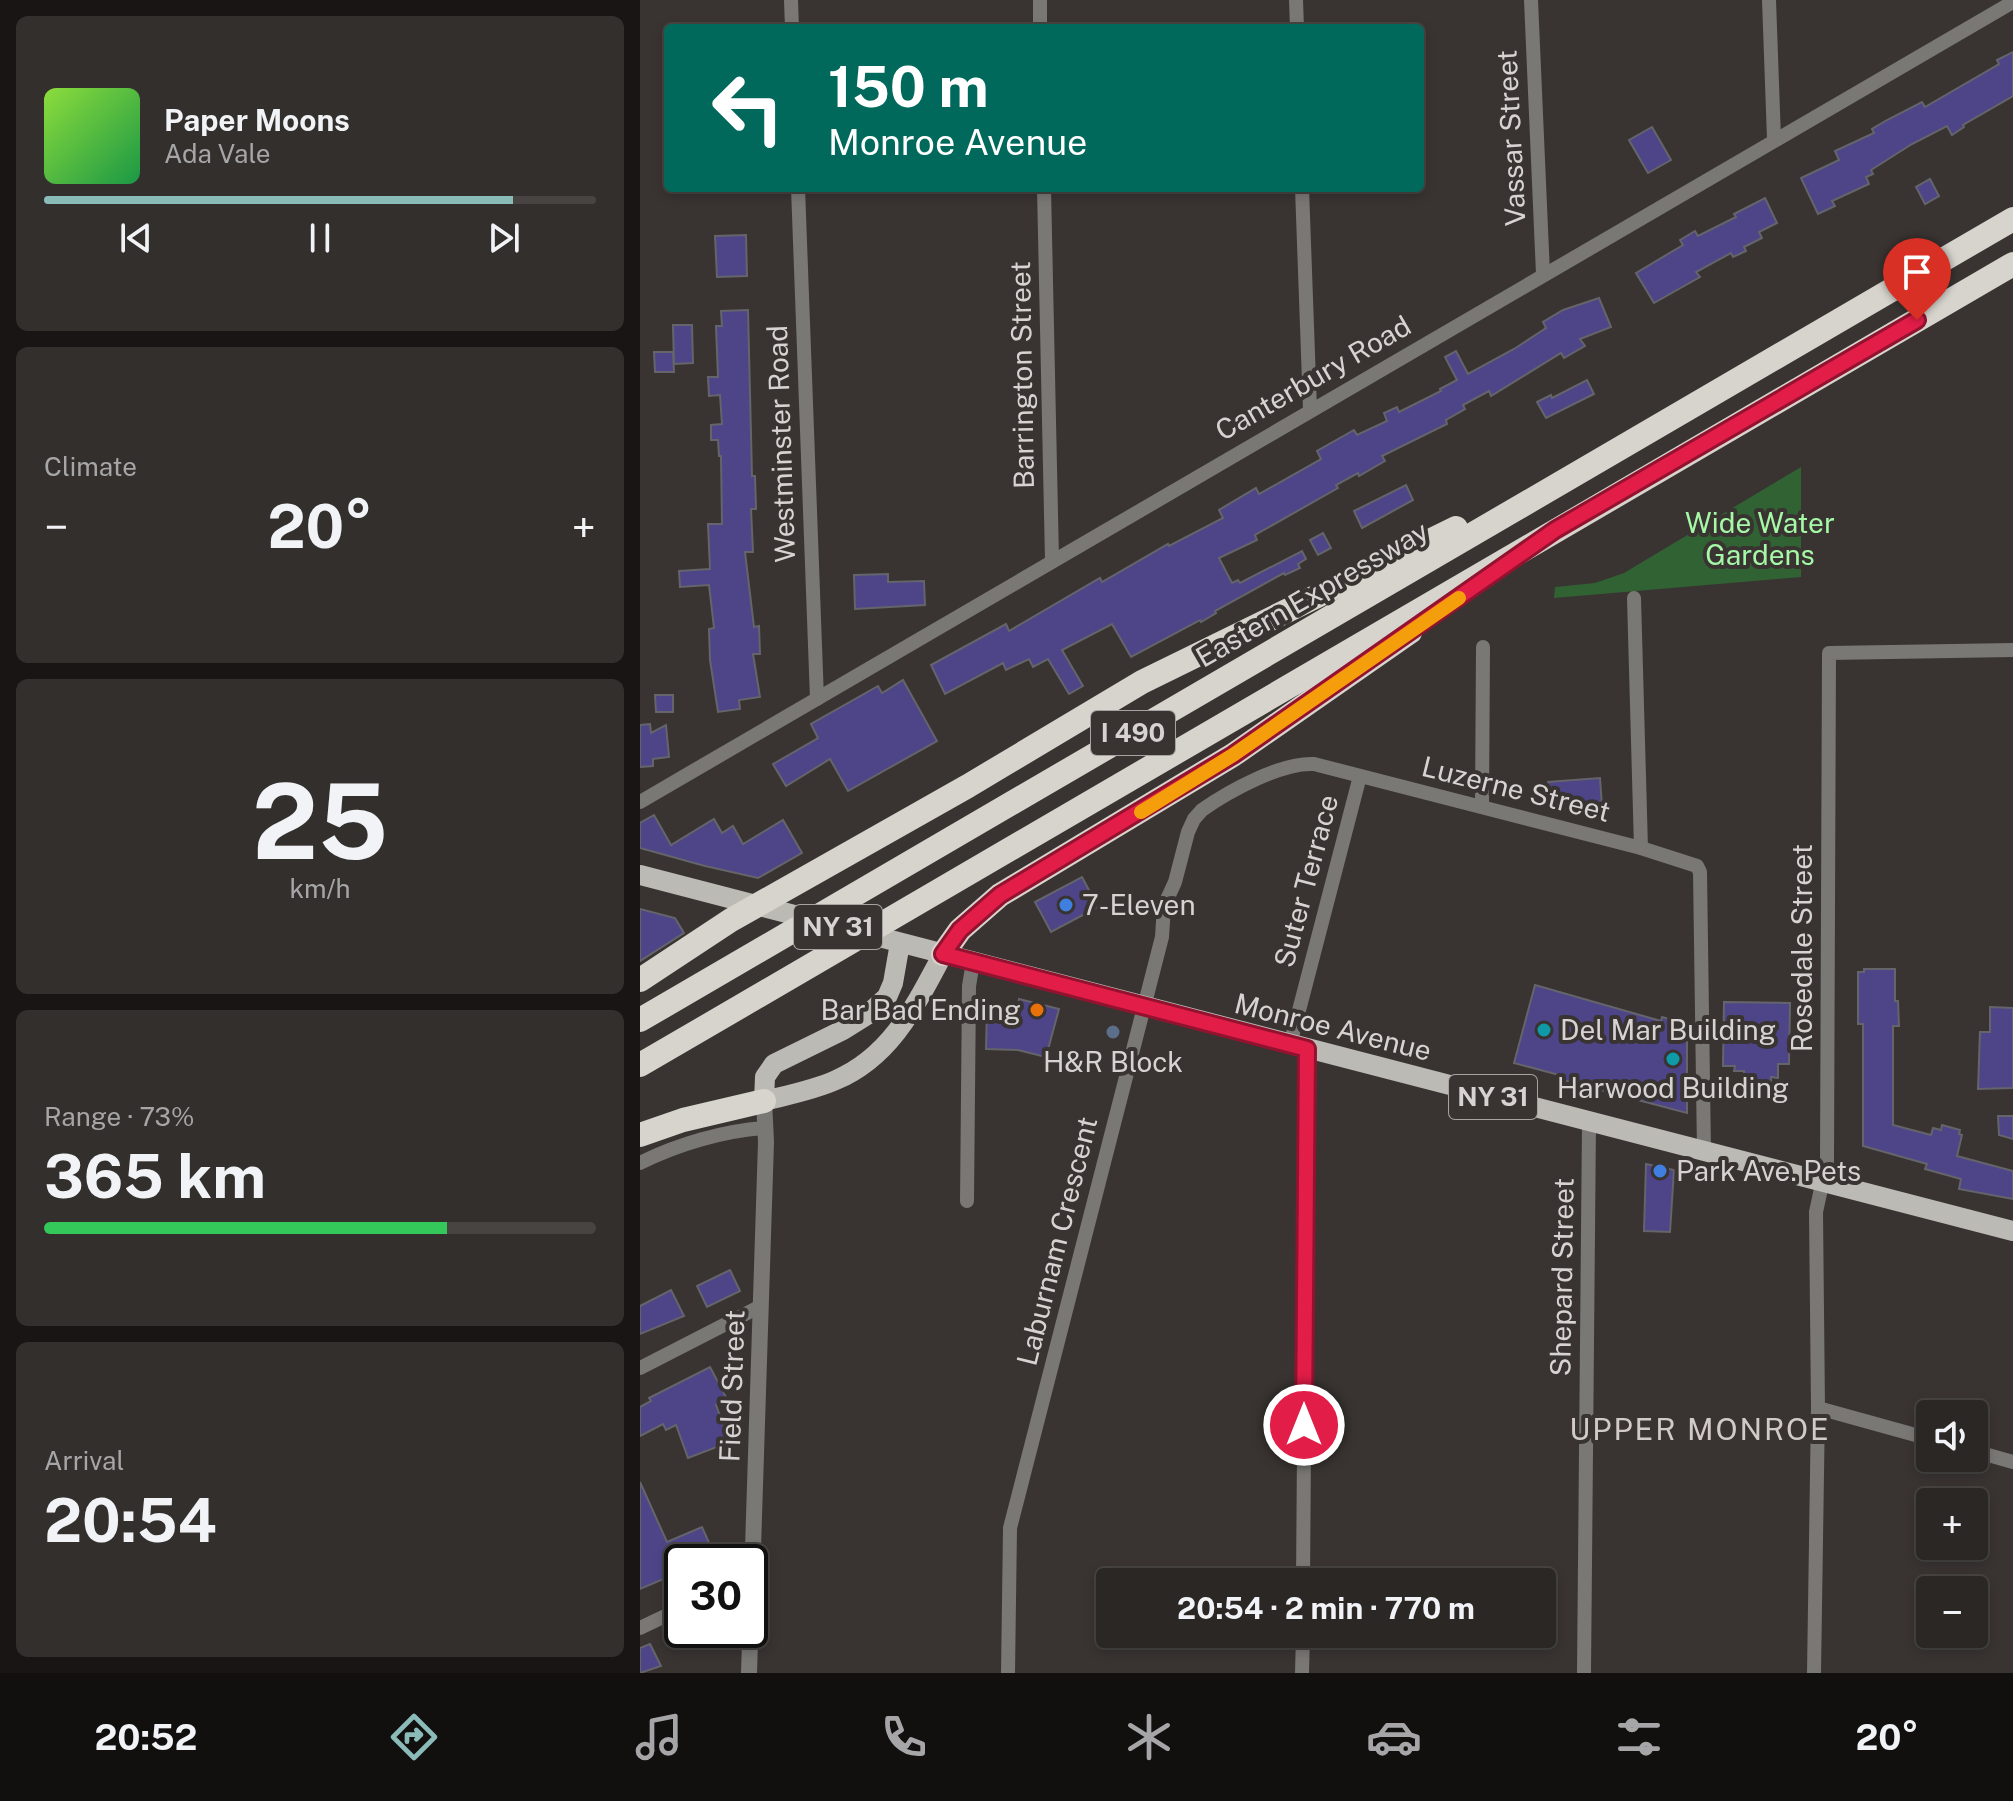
<!DOCTYPE html>
<meta charset="utf-8">
<style>
:root{--surface:#2b2725;--page:#332f2d;--text:#f1f3f6;--muted:#a6a5a7;--line:#474442;--accent:#8bbbb9}
body{margin:0;font-family:"Public Sans",sans-serif;background:var(--page);color:var(--text);height:100vh;display:flex;flex-direction:column;font-size:30px;white-space:nowrap}
*{box-sizing:border-box;margin:0}
p{font-size:26px;color:var(--muted)}
.icon{flex:none;width:44px;height:44px;fill:none;stroke:currentColor;stroke-width:2;stroke-linecap:round;stroke-linejoin:round}
.map{position:relative;flex:1;overflow:hidden}
.panel{display:flex;flex-direction:column;gap:16px;padding:16px;background:#181514;width:640px}
.panel>*{flex:none}
.guide{position:absolute;left:24px;top:24px;width:760px;height:168px;border-radius:8px;box-shadow:0 4px 12px #0003,0 0 0 2px var(--line);background:#00695c;color:#fff;overflow:hidden}
.tools{position:absolute;left:1276px;top:1400px;display:grid;gap:16px}
.tools a{display:grid;place-items:center;width:72px;height:72px;border-radius:8px;background:var(--surface);box-shadow:0 4px 12px #0003,0 0 0 2px var(--line);font-size:40px}
.speed{position:absolute;left:24px;top:1544px;display:flex;gap:16px;font-size:40px;font-weight:700;text-align:center}
.speed>*{display:grid;place-content:center;width:104px;height:104px;border-radius:50%;background:var(--surface);box-shadow:0 4px 12px #0003,0 0 0 2px var(--line);line-height:1}
.speed .limit{border:4px solid #111;border-radius:12px;background:#fff;color:#111}
.pin{position:absolute;display:grid;place-items:center;width:68px;height:68px;color:#fff;margin:-82px -34px;border-radius:50% 50% 50% 0;rotate:-45deg;box-shadow:0 0 8px #0007}
.pin .icon{rotate:45deg}
.me{position:absolute;width:88px;margin:-44px;rotate:0deg;stroke-linejoin:round;filter:drop-shadow(0 0 6px #0008)}
.turn{display:flex;align-items:center;gap:28px;height:168px;padding:0 32px;font-size:36px}
.turn .icon{width:104px;height:104px;stroke-width:2.5}
.turn b{display:block;font-size:56px;line-height:68px}
.big{font-size:60px;font-weight:700;line-height:1.1}
.panel .tile{flex:1;display:flex;flex-direction:column;justify-content:center;gap:12px;min-width:0;padding:0 28px;border-radius:12px;background:var(--page)}
.panel .dial{align-items:center;gap:0}
.dial b{font-size:104px;line-height:1}
.song{display:flex;align-items:center;gap:24px}
.cover{width:96px;height:96px;border-radius:12px;background:linear-gradient(135deg,hsl(90 70% 55%),hsl(140 70% 35%))}
.played{height:8px;border-radius:4px;background:linear-gradient(90deg,var(--accent) 85%,var(--line) 85%)}
.keys{display:flex;justify-content:space-around;direction:ltr}
.heat{display:flex;justify-content:space-between;align-items:center;font-size:44px;direction:ltr}
.charge{height:12px;border-radius:6px;background:linear-gradient(90deg,#34c759 73%,var(--line) 0)}
.trip{position:absolute;left:456px;top:1568px;width:460px;height:80px;border-radius:8px;background:var(--surface);box-shadow:0 4px 12px #0003,0 0 0 2px var(--line);font-weight:700;line-height:80px;text-align:center}
.menu{display:flex;height:128px;justify-content:space-around;align-items:center;background:#11100f;color:var(--muted)}
.menu .icon{width:56px;height:56px}
.menu .active{color:var(--accent)}
.menu b{font-size:36px;color:var(--text)}
main{display:flex;flex:1;min-height:0}
.map>svg:first-child{display:block}
.green{fill:#316233}
.building{fill:#4d4588;stroke:#64646a;stroke-width:2}
.lines{fill:none;stroke-linecap:round;stroke-linejoin:round}
.minor{stroke:#797875;stroke-width:14}
.tertiary{stroke:#797875;stroke-width:16}
.primary{stroke:#bcbab4;stroke-width:20}
.motorway{stroke:#d6d4cd;stroke-width:24}
.route-casing{stroke:#92132f;stroke-width:20}
.route{stroke:#e11d48;stroke-width:14}
.slow{stroke:#f59e0b;stroke-width:14}
.shop-dot{fill:#3f7fe0;stroke:#393431;stroke-width:3}
.food-dot{fill:#e8710a;stroke:#393431;stroke-width:3}
.culture-dot{fill:#0f9aa8;stroke:#393431;stroke-width:3}
.service-dot{fill:#5c6f8a;stroke:#393431;stroke-width:3}
.labels{text-anchor:middle;stroke-width:8;stroke-linejoin:round;paint-order:stroke}
.shield{fill:#393431;stroke:#a8a3a2;stroke-width:2}
.shield-label{font-size:26px;font-weight:bold;fill:#d7d3d2}
.street-label{font-size:28px;fill:#d7d3d2;stroke:#393431}
.park-label{font-size:28px;fill:#a4f8a6;stroke:#393431}
.poi-label{font-size:28px;fill:#d7d3d2;stroke:#393431;text-anchor:start}
.neighbourhood-label{font-size:30px;letter-spacing:2px;fill:#d1cac7;stroke:#393431}
</style>
<main>
<section class="panel">
<div class="tile">
<div class="song"><i class="cover"></i><div><b>Paper Moons</b><p>Ada Vale</p></div></div>
<div class="played"></div>
<div class="keys"><svg class="icon" aria-label="previous" viewBox="0 0 24 24"><path d="M18 5L8 12l10 7zM5 5v14"/></svg><svg class="icon" aria-label="pause" viewBox="0 0 24 24"><path d="M8 5v14M16 5v14"/></svg><svg class="icon" aria-label="next" viewBox="0 0 24 24"><path d="M6 5l10 7-10 7zM19 5v14"/></svg></div>
</div>
<div class="tile"><p>Climate</p>
<div class="heat"><a>−</a><b class="big">20°</b><a>+</a></div>
</div>
<div class="tile dial"><b>25</b><p>km/h</p></div>
<div class="tile"><p>Range · 73%</p><b class="big">365 km</b><div class="charge"></div></div>
<div class="tile"><p>Arrival</p><b class="big">20:54</b></div>
</section>
<div class="map">
<svg width="1373" height="1673" viewBox="0 0 1373 1673">
<rect width="100%" height="100%" fill="#393431"/>
<!-- green -->
<path class="green" d="M1161,467V577L914,598L915,587L955,583L984,573Z"/>
<!-- building -->
<g class="building">
<path d="M1373,52V96L1323,125L1324,127L1312,135L1307,126L1272,144L1231,170L1233,174L1226,177L1229,184L1192,201L1195,206L1178,214L1161,178L1199,160L1195,151L1234,133L1232,129L1247,120L1282,102L1285,107L1359,64L1357,60Z"/>
<path d="M1012,127L1031,160L1008,173L989,140Z"/>
<path d="M1290,179L1299,196L1285,204L1276,187Z"/>
<path d="M1125,198L1137,223L1119,232L1122,238L1104,247L1106,251L1093,257L1091,253L1056,272L1060,277L1014,303L996,273L1043,245L1040,240L1055,231L1058,236L1096,217L1094,214Z"/>
<path d="M106,235L107,276L77,277L75,236Z"/>
<path d="M959,298L971,327L940,339L945,346L924,358L921,353L851,396L849,391L823,405L825,409L806,420L807,424L742,456L745,461L719,476L718,473L696,485L698,488L615,535L617,540L579,558L592,583L598,580L600,583L662,551L666,559L658,564L660,568L645,575L644,573L575,611L576,613L561,622L560,620L491,657L472,624L422,650L443,686L429,694L408,659L393,667L389,659L366,670L363,663L305,694L291,665L366,624L369,631L460,578L462,582L528,544L529,546L583,518L579,510L616,488L619,494L681,459L677,451L714,430L717,435L747,421L744,413L757,407L759,412L801,391L800,389L817,380L805,357L816,351L828,374L874,349L906,328L903,322L923,310Z"/>
<path d="M108,310L112,476H115L116,509H111L113,552H105L114,627L119,626L120,654H113L120,697L99,700L100,709L78,712L70,660L69,629L74,628L69,585L40,587L39,571L70,569L68,524H82L81,456H79L78,440H71V425L82,424L80,395L69,396L68,377H78L76,326H82L81,311Z"/>
<path d="M33,325H52L53,363L34,364Z"/>
<path d="M14,352H33L34,372H15Z"/>
<path d="M947,380L954,394L906,418L897,402L911,395L912,398Z"/>
<path d="M766,485L773,500L722,528L714,511Z"/>
<path d="M683,533L691,548L678,555L670,540Z"/>
<path d="M248,574V582L284,581L285,605L215,609L214,575Z"/>
<path d="M263,680L297,741L208,791L190,759L146,786L133,764L178,738L171,724L238,686L242,693Z"/>
<path d="M15,695H33V712H16Z"/>
<path d="M10,724L11,733L26,725L29,757L13,759V766L0,767V725Z"/>
<path d="M960,778L962,806L910,810L908,782Z"/>
<path d="M14,815L31,845L74,819L82,833L93,826L103,844L143,820L162,853L118,878L65,866L0,848V823Z"/>
<path d="M442,877L458,907L411,932L395,902Z"/>
<path d="M0,909L35,918L44,933L0,961Z"/>
<path d="M1224,969H1255V1001H1258L1259,1026H1253V1125L1291,1135L1293,1128L1301,1130L1302,1125L1320,1130L1319,1134L1322,1135L1317,1156L1373,1171V1199L1319,1189L1321,1179L1285,1169L1287,1164L1223,1146V1024H1218V972H1224Z"/>
<path d="M895,985L1021,1021L1022,1017L1047,1024V1113L922,1080L923,1076L874,1063Z"/>
<path d="M379,999L419,1009L406,1057L378,1050L346,1049L347,1008H378Z"/>
<path d="M1084,1002L1150,1003L1149,1064H1138V1078L1131,1077V1089H1111V1084H1104V1071H1094L1095,1066H1083Z"/>
<path d="M1350,1007L1373,1008V1088L1338,1089L1340,1032H1350Z"/>
<path d="M1358,1116H1373V1139L1359,1135Z"/>
<path d="M1006,1164L1034,1170L1030,1232L1004,1231Z"/>
<path d="M90,1270L100,1291L67,1307L57,1286Z"/>
<path d="M31,1290L44,1316L0,1334V1306Z"/>
<path d="M70,1367L87,1399L76,1405L90,1442L48,1458L36,1425L26,1430L23,1424L0,1436V1407L11,1401L9,1398Z"/>
<path d="M0,1482L27,1542L62,1527L75,1556L61,1562H42V1571L0,1589Z"/>
<path d="M10,1644L21,1666L0,1673V1648Z"/>
</g>
<g class="lines">
<!-- minor -->
<g class="minor">
<path d="M151,0L152,28"/>
<path d="M400,0V28"/>
<path d="M656,0L657,28"/>
<path d="M891,0L903,274"/>
<path d="M1129,0L1134,139"/>
<path d="M158,188L177,699"/>
<path d="M404,188L412,560"/>
<path d="M662,188L670,409"/>
<path d="M994,598L1001,848"/>
<path d="M0,802L1373,2"/>
<path d="M842,806L843,647"/>
<path d="M650,1045L720,776"/>
<path d="M0,1163C38,1144 83,1131 125,1128"/>
<path d="M327,1201L329,986L333,962"/>
<path d="M0,1368L121,1306"/>
<path d="M1178,1408L1290,1439"/>
<path d="M1334,1451L1373,1462"/>
<path d="M663,1582L667,1049"/>
<path d="M0,1628L42,1608"/>
<path d="M368,1673L370,1528L504,1007L522,937L524,906L535,882L548,832L554,819L562,810C589,791 642,762 674,764L1001,848L1057,866L1060,872L1064,1152"/>
<path d="M662,1673L663,1634"/>
<path d="M944,1673L949,1122"/>
<path d="M1174,1673L1178,1408L1176,1212L1187,1161L1189,653L1373,650"/>
</g>
<!-- tertiary -->
<path class="tertiary" d="M109,1673L126,1142L124,1101"/>
<!-- primary -->
<g class="primary">
<path d="M0,875L1373,1231"/>
<path d="M260,943L253,983L247,997L227,1015L203,1030L134,1064L125,1077L124,1101C148,1095 174,1090 196,1080C252,1056 276,1004 303,954"/>
</g>
<!-- motorway -->
<g class="motorway">
<path d="M303,954L320,930L360,895L593,755L770,632"/>
<path d="M0,980L91,920L328,786L502,682L816,528"/>
<path d="M0,1020L1373,219"/>
<path d="M0,1065L1373,264"/>
<path d="M0,1135L43,1120L124,1101"/>
</g>
</g>
<g class="lines">
<!-- route casing -->
<g class="route-casing">
<path id="route" d="M664,1425L667,1049L303,954L320,930L360,895L593,755L915,530L1277,320"/>
</g>
<!-- route -->
<use href="#route" class="route"/>
<!-- slow -->
<path class="slow" d="M501,812L593,755L819,598"/>
</g>
<!-- markers -->
<g class="shop-dot">
<circle cx="426" cy="905" r="8"/>
<circle cx="1020" cy="1171" r="8"/>
</g>
<circle class="food-dot" cx="397" cy="1010" r="8"/>
<g class="culture-dot">
<circle cx="904" cy="1030" r="8"/>
<circle cx="1033" cy="1059" r="8"/>
</g>
<circle class="service-dot" cx="473" cy="1032" r="8"/>
<g class="labels">
<!-- shield labels -->
<g class="shield">
<rect x="451" y="711" width="84" height="44" rx="6"/>
<rect x="154" y="905" width="88" height="44" rx="6"/>
<rect x="809" y="1075" width="88" height="44" rx="6"/>
</g>
<g class="shield-label">
<text x="493" y="742">I 490</text>
<text x="198" y="936">NY 31</text>
<text x="853" y="1106">NY 31</text>
</g>
<!-- street labels -->
<g class="street-label">
<text transform="translate(871 138) rotate(-93)" y="10">Vassar Street</text>
<text transform="translate(382 375) rotate(-91)" y="10">Barrington Street</text>
<text transform="translate(673 378) rotate(-30)" y="10">Canterbury Road</text>
<text transform="translate(141 444) rotate(-92)" y="10">Westminster Road</text>
<text transform="translate(672 594) rotate(-30)" y="10">Eastern Expressway</text>
<text transform="translate(876 789) rotate(14)" y="10">Luzerne Street</text>
<text transform="translate(666 881) rotate(-75)" y="10">Suter Terrace</text>
<text transform="translate(1162 948) rotate(-90)" y="10">Rosedale Street</text>
<text transform="translate(693 1027) rotate(14)" y="10">Monroe Avenue</text>
<text transform="translate(417 1241) rotate(-76)" y="10">Laburnam Crescent</text>
<text transform="translate(922 1277) rotate(-89)" y="10">Shepard Street</text>
<text transform="translate(92 1386) rotate(-88)" y="10">Field Street</text>
</g>
<!-- park labels -->
<g class="park-label">
<text x="1120" y="533">Wide Water<tspan x="1120" dy="32">Gardens</tspan></text>
</g>
<!-- poi labels -->
<g class="poi-label">
<text x="442" y="915">7-Eleven</text>
<text x="381" y="1020" text-anchor="end">Bar Bad Ending</text>
<text x="920" y="1040">Del Mar Building</text>
<text x="473" y="1072" text-anchor="middle">H&amp;R Block</text>
<text x="1033" y="1098" text-anchor="middle">Harwood Building</text>
<text x="1036" y="1181">Park Ave. Pets</text>
</g>
<!-- neighbourhood labels -->
<g class="neighbourhood-label">
<text x="1060" y="1440">UPPER MONROE</text>
</g>
</g>
</svg>
<div class="tools">
<a><svg class="icon" aria-label="sound" viewBox="0 0 24 24"><path d="M4 9h4l5-4v14l-5-4H4zM17 9q2 3 0 6"/></svg></a>
<a>+</a>
<a>−</a>
</div>
<div class="speed"><div class="limit">30</div></div>
<div class="pin" style="left:1277px;top:320px;background:#d93025"><svg class="icon" aria-label="arrive" viewBox="0 0 24 24"><path d="M6 21V4h12l-3 4 3 4H6"/></svg></div>
<svg class="me" style="left:664px;top:1425px" viewBox="-20 -20 40 40"><circle r="17" fill="#e11d48" stroke="#fff" stroke-width="3"/><path d="M0-11L8 9 0 5-8 9z" fill="#fff"/></svg>
<div class="trip">20:54 · 2 min · 770 m</div>
<div class="guide">
<div class="turn"><svg class="icon" aria-label="left" viewBox="0 0 24 24"><path d="M17 20v-9H6M10 6l-5 5 5 5"/></svg><div><b>150 m</b>Monroe Avenue</div></div>
</div>
</div>
</main>
<nav class="menu">
<b>20:52</b>
<svg class="icon active" aria-label="directions" viewBox="0 0 24 24"><path d="M12 3l9 9-9 9-9-9zM9 14v-3h6M13 9l2 2-2 2"/></svg>
<svg class="icon" aria-label="music" viewBox="0 0 24 24"><path d="M9 18V5l10-2v13"/><circle cx="6" cy="18" r="3"/><circle cx="16" cy="16" r="3"/></svg>
<svg class="icon" aria-label="phone" viewBox="0 0 24 24"><path d="M5 4h4l2 5-3 2q2 4 5 5l2-3 5 2v4C11 20 4 13 5 4z"/></svg>
<svg class="icon" aria-label="climate" viewBox="0 0 24 24"><path d="M12 3v18M4 7l16 10M4 17L20 7"/></svg>
<svg class="icon" aria-label="car" viewBox="0 0 24 24"><path d="M5 17H2v-5l4-1 3-4h7l3 4 3 1v5h-3M9 17h6M6 11h13"/><circle cx="7" cy="17" r="2"/><circle cx="17" cy="17" r="2"/></svg>
<svg class="icon" aria-label="filters" viewBox="0 0 24 24"><path d="M4 7h16M4 17h16"/><circle cx="9" cy="7" r="2"/><circle cx="15" cy="17" r="2"/></svg>
<b>20°</b>
</nav>
